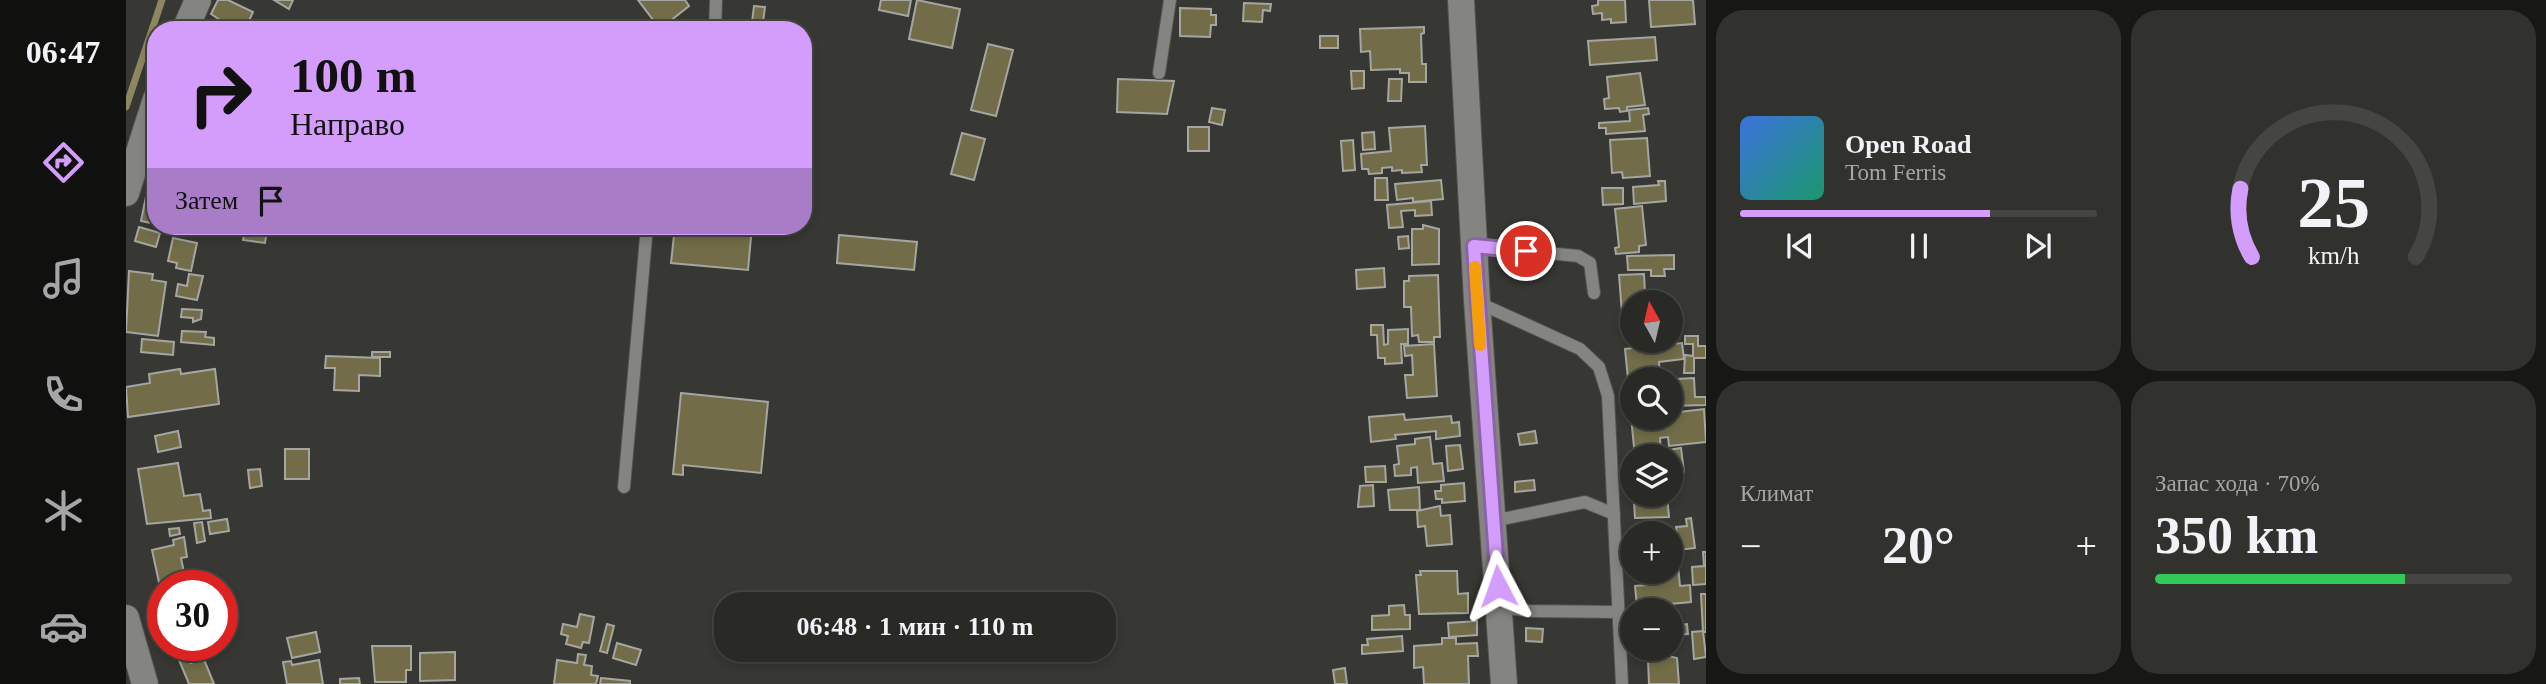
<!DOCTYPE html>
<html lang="ru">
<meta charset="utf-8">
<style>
:root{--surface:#292926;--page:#31312e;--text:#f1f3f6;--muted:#a5a6a7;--line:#454543;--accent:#d49cfb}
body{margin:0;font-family:Georgia,serif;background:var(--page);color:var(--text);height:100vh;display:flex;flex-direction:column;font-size:26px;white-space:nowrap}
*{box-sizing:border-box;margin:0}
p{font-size:23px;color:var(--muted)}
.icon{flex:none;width:38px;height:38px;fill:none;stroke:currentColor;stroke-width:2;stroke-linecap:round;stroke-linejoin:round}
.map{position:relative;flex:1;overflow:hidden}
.panel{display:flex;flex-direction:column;gap:10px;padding:10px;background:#171715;width:840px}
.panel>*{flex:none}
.banner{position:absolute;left:21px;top:21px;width:665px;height:214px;border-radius:28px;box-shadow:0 4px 10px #0003,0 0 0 2px var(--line);background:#d49cfb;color:#111;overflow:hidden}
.needle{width:46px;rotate:352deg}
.buttons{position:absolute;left:1494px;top:290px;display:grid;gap:14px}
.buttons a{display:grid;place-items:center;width:63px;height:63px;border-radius:50%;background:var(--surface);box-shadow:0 4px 10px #0003,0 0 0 2px var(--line);font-size:35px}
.speed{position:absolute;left:21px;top:570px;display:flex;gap:14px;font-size:35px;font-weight:700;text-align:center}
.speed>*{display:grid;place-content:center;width:91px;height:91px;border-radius:50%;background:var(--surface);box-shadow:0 4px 10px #0003,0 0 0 2px var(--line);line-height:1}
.speed .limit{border:10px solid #d22;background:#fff;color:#111}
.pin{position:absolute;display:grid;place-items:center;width:60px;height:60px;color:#fff;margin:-30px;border:4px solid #fff;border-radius:50%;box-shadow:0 2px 7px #0007}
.me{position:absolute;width:77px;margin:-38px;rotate:356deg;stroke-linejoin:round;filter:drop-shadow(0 0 5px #0008)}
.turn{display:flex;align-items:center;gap:24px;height:147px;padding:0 28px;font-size:32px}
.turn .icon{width:91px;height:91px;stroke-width:2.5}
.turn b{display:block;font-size:49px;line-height:60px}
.then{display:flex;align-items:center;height:66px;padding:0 28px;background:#0003;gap:14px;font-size:26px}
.big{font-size:52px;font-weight:700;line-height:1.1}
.panel .card{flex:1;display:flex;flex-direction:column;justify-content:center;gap:10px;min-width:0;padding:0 24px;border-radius:28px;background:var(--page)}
.panel .dial{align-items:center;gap:0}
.dial svg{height:182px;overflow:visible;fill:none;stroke:var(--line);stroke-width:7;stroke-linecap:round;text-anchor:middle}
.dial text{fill:var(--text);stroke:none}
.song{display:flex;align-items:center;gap:21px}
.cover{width:84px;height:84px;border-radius:10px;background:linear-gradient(135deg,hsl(220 70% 55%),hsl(160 70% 35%))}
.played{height:7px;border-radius:4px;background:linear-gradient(90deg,var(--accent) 70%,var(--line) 70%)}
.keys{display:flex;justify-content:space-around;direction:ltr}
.heat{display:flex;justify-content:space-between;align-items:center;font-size:38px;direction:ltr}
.charge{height:10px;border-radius:5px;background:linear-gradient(90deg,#34c759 70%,var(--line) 0)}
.panel .tiles{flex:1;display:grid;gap:10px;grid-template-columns:repeat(2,1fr)}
.trip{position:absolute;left:588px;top:592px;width:402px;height:70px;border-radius:28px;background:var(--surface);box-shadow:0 4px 10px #0003,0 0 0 2px var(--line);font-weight:700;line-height:70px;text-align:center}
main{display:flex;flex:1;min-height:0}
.tabs{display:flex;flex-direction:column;width:126px;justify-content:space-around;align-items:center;background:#10100f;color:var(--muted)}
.tabs .icon{width:49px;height:49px}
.tabs .selected{color:var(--accent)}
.tabs b{font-size:32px;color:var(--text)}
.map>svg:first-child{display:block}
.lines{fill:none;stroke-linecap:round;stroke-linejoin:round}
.stream{stroke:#8c8661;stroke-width:7}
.building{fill:#726d48;stroke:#a5a5a1;stroke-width:2}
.lane-casing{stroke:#535250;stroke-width:14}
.street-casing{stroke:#535250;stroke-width:28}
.lane{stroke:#848480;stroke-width:12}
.street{stroke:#848480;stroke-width:26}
.route-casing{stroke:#8a65a3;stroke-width:18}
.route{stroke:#d49cfb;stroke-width:12}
.slow{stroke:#f59e0b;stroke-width:12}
</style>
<main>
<nav class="tabs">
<b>06:47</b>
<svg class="icon selected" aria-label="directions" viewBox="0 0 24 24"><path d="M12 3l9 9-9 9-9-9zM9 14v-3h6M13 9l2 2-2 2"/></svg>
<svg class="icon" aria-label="music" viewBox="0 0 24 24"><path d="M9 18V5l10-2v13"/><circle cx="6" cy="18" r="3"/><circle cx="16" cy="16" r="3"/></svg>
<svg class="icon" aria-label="phone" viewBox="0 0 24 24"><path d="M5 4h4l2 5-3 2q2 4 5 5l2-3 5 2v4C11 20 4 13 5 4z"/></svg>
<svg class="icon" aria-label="climate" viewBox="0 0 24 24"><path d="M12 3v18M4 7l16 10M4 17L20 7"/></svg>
<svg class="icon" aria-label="car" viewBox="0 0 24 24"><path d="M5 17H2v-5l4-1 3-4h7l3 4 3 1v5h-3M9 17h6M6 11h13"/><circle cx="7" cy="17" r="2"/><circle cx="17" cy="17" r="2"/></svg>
</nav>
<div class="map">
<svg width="1580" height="684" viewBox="0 0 1580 684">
<rect width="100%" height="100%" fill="#373733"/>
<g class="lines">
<!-- stream -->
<path class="stream" d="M0,107L36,0"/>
</g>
<!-- building -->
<g class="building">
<path d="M92,0H102L127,12L119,30H109L85,14Z"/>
<path d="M148,0H167L163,9Z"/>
<path d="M512,0H559L563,6L534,29Z"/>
<path d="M755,0H785L782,16L753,10Z"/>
<path d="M791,0L834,9L826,48L783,39Z"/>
<path d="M1472,0H1499L1500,22L1485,23V19L1476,20V13L1467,14L1466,6L1472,5Z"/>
<path d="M1523,0H1567L1569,24L1525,27Z"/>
<path d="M1118,3L1145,4L1144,11L1137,10L1136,22L1117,21Z"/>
<path d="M628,6L639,7L636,30H625Z"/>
<path d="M1054,8L1085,9V15H1090V25H1085L1084,37L1054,36Z"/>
<path d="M1298,27V33L1295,34L1296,64H1300V82H1283V73H1274V69L1245,70L1244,51L1235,52L1234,29Z"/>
<rect x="1194" y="36" width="18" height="12"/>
<path d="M1529,37L1531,60L1464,65L1462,41Z"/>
<path d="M862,44L887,50L870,116L845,110Z"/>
<path d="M1225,71H1238V88L1226,89Z"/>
<path d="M1514,73L1519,105L1501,107V111L1494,112L1493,108L1479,109L1478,99L1483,98L1481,77Z"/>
<path d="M992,79L1048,81L1041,114L991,112Z"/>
<path d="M1263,79H1276L1275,101H1262Z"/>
<path d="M1086,108L1099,110L1096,125L1083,122Z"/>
<path d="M1522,108L1523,114L1517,115L1519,131L1480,134V128H1473V123L1504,121L1503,110Z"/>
<path d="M1299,126L1301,165H1295L1296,172L1276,173V170L1266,171V167L1256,168V173L1243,174L1242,169H1236L1235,154L1265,151L1263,128Z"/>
<rect x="1062" y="127" width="21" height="24"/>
<path d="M1248,132L1249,149L1237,150L1236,133Z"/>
<path d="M836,133L859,139L848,180L825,174Z"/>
<path d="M1521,138L1524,176L1497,178L1496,172L1486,173L1484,140Z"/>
<path d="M1227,140L1229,170L1217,171L1215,141Z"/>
<path d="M1249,178H1261L1262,200H1249Z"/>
<path d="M1315,180L1317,199L1287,202V198L1271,200L1269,184Z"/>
<path d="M1532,181H1539L1540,201L1508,204L1507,187L1533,185Z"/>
<path d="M23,182L30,184V224L15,221Z"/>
<path d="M1476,188H1497V204L1477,205Z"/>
<path d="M1305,201L1306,215L1289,216V210L1275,211L1277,227L1263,228L1261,205Z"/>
<path d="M1516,206L1520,245L1513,246V252L1490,254L1489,248L1493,247L1489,209Z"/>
<path d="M1297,225L1313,229V264L1286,265V229H1297Z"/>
<path d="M84,226H113V232L84,231Z"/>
<path d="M549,226H626L622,270L545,263Z"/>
<path d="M13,227L34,233L30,247L9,241Z"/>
<path d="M119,227L141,231L139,243L117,240Z"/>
<path d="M713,235L791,242L788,270L711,263Z"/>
<path d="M1282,236L1283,248L1273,249L1272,237Z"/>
<path d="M47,238L71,243L65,271L50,268L51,263L42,261Z"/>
<path d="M1548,255V269H1538L1539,276H1525V270H1502L1501,256Z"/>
<path d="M1258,268L1259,287L1231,289L1230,270Z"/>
<path d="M3,271L27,274L26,280L40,282L32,336L0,332Z"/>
<path d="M63,274L77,276L71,300L50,296L52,284L61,286Z"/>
<path d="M1518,274L1519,294H1530V303H1507L1505,318V314H1496L1493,275Z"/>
<path d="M1312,275L1314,337H1308V342H1293L1292,335L1286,336L1285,307H1278V281H1283V276Z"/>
<path d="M56,309L76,310L75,319L67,322V318L55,317Z"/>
<path d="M1245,325H1257L1258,345L1262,344V330L1282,329V344H1275L1276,363L1259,364V358H1252L1251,335H1245Z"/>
<path d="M56,331L80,332L79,337L88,338V345L55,342Z"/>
<path d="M1559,336H1572V346H1580V358H1568V373H1558L1559,355L1567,356V344H1559Z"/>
<path d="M16,339L48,342L47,355L15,352Z"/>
<path d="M1556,343L1558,359L1533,362L1534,375L1502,379L1499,349Z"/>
<path d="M1308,344L1311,396L1281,398L1279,375H1287L1286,355L1279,356L1278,346Z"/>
<rect x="246" y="352" width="18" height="5"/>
<path d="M200,356L254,358V376L233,375V391L208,390L209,368H199Z"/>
<path d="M54,369L55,374L89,369L93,404L2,417L0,387L24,383L23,374Z"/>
<path d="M1568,378L1569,397H1580V405L1545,406V380H1530Z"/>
<path d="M555,393L642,402L635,473L557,465V475L547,474Z"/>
<path d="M1578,409L1580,442L1543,446L1542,437L1534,438L1535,454L1509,457L1505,417L1545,418V413Z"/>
<path d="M1278,414L1279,420L1325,416L1326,423L1333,422L1334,436L1310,439V431L1269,435L1270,439L1245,442L1243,417Z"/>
<path d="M52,431L55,447L32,452L29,436Z"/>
<path d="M1409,431L1411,443L1394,445L1392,434Z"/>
<path d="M1304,437L1307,464L1316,463L1318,481L1292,483L1291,467L1285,468V475L1269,476L1268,465L1273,464L1271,446L1289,444V439Z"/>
<path d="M1334,445L1337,469L1322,471L1320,446Z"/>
<path d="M1555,448L1558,472L1545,474V457H1527L1537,455L1536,451Z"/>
<rect x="159" y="449" width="24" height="30"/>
<path d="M52,463L58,496L74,494L77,511L84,510L85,518L21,524L12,469Z"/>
<path d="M1259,466L1260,482H1240L1239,467Z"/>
<path d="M1507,466V478L1498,479L1497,467Z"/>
<path d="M134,469L136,486L124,488L122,470Z"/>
<path d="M1408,480L1409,490L1389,492V482Z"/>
<path d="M1338,483L1339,501L1316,503V499H1310L1309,491H1315V485Z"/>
<path d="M1247,485L1248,506L1232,507L1234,486Z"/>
<path d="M1293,487L1294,510H1264L1262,490Z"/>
<path d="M1515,495H1541L1543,517L1509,518L1508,503L1516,502Z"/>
<path d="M1314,506L1315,516L1324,515L1326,544L1301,546L1299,526L1292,527L1291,511Z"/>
<path d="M1565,518L1569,548L1553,550L1550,527L1561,526L1560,519Z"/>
<path d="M101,519L103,531L84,534L82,522Z"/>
<path d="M76,522L79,541L71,543L68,523Z"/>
<path d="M53,528L54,534L44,536L43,529Z"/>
<path d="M58,537L61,557L55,558L60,582L34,587L26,550L48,545L47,540Z"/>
<path d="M1577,552H1580V584L1567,585L1566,567L1578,566Z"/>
<path d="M1552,565L1554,586L1564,585L1565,602L1511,607L1509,586L1521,585L1519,572H1545V566Z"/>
<path d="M1294,571H1331L1332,594L1342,593V613L1293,614L1290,575H1295Z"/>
<path d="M1575,594H1580V632H1577Z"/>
<path d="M1278,605L1279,615H1284V629L1246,630V616L1263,615V606Z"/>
<path d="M454,614L468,617L463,643L457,642L455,648L440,644L442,636L435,634L437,624L451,627Z"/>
<path d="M1351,621V635L1323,637L1322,623Z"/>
<path d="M481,624L488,626L481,653L474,651Z"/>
<path d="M1561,624L1562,634L1545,635V626Z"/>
<path d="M1400,628L1417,629L1416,642L1400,641Z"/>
<path d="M1577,631L1580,657L1568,659L1566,632Z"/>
<path d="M190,632L194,652L166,658L161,638Z"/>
<path d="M1276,636L1277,651L1236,654V645H1242L1241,639Z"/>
<path d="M1316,638H1330V644L1351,643L1352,656H1342L1343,684H1298L1297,667L1288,668V646L1316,644Z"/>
<path d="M491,643L515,650L510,665L487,658Z"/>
<path d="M246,646H285V670H280V682H249Z"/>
<path d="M329,652V680L294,681V653Z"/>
<path d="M452,654L460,655L458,665L466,666L465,675L472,676L470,684H428L431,660L451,663Z"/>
<path d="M1534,654L1551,658L1553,684H1523L1522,660L1534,659Z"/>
<path d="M62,656L65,663L77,657L88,684H63L53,660Z"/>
<path d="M193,660L197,684H161L157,662L165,661L166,665Z"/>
<path d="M1219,668L1221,684H1209L1207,670Z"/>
<path d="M233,678L234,684H214V679Z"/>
<path d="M475,678L504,681V684H474Z"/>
</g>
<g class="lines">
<!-- lane casing -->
<g class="lane-casing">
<g id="lane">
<path d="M589,30L590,0"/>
<path d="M1033,73L1044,0"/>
<path d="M1348,246L1452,256L1464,263L1468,293"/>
<path d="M1351,302L1454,349L1473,367L1482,396L1496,684"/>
<path d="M498,487L521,226"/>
<path d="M1367,521L1459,502L1488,514"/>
<path d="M1373,607L1404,611L1493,612"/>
</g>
</g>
<!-- street casing -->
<g class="street-casing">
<g id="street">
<path d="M1335,0L1351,301L1378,684"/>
<path d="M59,30L72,0"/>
<path d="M0,193L30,99"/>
<path d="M0,618L19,684"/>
</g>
</g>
<!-- lane -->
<use href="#lane" class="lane"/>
<!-- street -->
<use href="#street" class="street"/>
</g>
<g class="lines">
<!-- route casing -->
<g class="route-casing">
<path id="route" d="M1372,586L1348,246L1400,251"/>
</g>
<!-- route -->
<use href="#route" class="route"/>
<!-- slow -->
<path class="slow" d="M1349,267L1354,345"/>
</g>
</svg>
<div class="buttons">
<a><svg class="needle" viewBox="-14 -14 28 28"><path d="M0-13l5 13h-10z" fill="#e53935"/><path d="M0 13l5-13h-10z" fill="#a5a6a7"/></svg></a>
<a><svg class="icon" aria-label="search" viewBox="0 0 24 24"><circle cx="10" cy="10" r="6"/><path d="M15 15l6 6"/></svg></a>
<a><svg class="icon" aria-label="layers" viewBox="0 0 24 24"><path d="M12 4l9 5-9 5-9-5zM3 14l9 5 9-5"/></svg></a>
<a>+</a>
<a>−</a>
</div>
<div class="speed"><div class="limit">30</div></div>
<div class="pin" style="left:1400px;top:251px;background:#d93025"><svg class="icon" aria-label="arrive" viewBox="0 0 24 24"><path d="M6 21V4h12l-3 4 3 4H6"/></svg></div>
<svg class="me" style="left:1372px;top:586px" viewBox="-20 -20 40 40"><path d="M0-17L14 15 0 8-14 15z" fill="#d49cfb" stroke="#fff" stroke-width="4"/></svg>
<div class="trip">06:48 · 1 мин · 110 m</div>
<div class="banner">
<div class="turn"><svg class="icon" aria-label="right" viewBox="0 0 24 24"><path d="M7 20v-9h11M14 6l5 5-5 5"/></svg><div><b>100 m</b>Направо</div></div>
<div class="then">Затем<svg class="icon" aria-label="arrive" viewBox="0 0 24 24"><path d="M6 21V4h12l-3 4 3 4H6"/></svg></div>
</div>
</div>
<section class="panel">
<div class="tiles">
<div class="card">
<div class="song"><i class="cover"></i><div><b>Open Road</b><p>Tom Ferris</p></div></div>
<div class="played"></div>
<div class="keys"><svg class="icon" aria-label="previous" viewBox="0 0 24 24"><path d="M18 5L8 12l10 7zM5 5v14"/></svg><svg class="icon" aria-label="pause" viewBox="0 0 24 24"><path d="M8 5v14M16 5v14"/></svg><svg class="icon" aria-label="next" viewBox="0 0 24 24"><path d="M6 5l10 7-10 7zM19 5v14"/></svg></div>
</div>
<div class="card dial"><svg viewBox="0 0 100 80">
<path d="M14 69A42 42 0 1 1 86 69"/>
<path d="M14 69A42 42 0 0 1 9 39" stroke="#d49cfb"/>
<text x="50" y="56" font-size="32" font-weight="700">25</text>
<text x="50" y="72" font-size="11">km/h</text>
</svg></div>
<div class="card"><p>Климат</p>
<div class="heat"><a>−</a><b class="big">20°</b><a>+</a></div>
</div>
<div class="card"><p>Запас хода · 70%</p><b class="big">350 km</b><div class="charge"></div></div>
</div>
</section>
</main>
